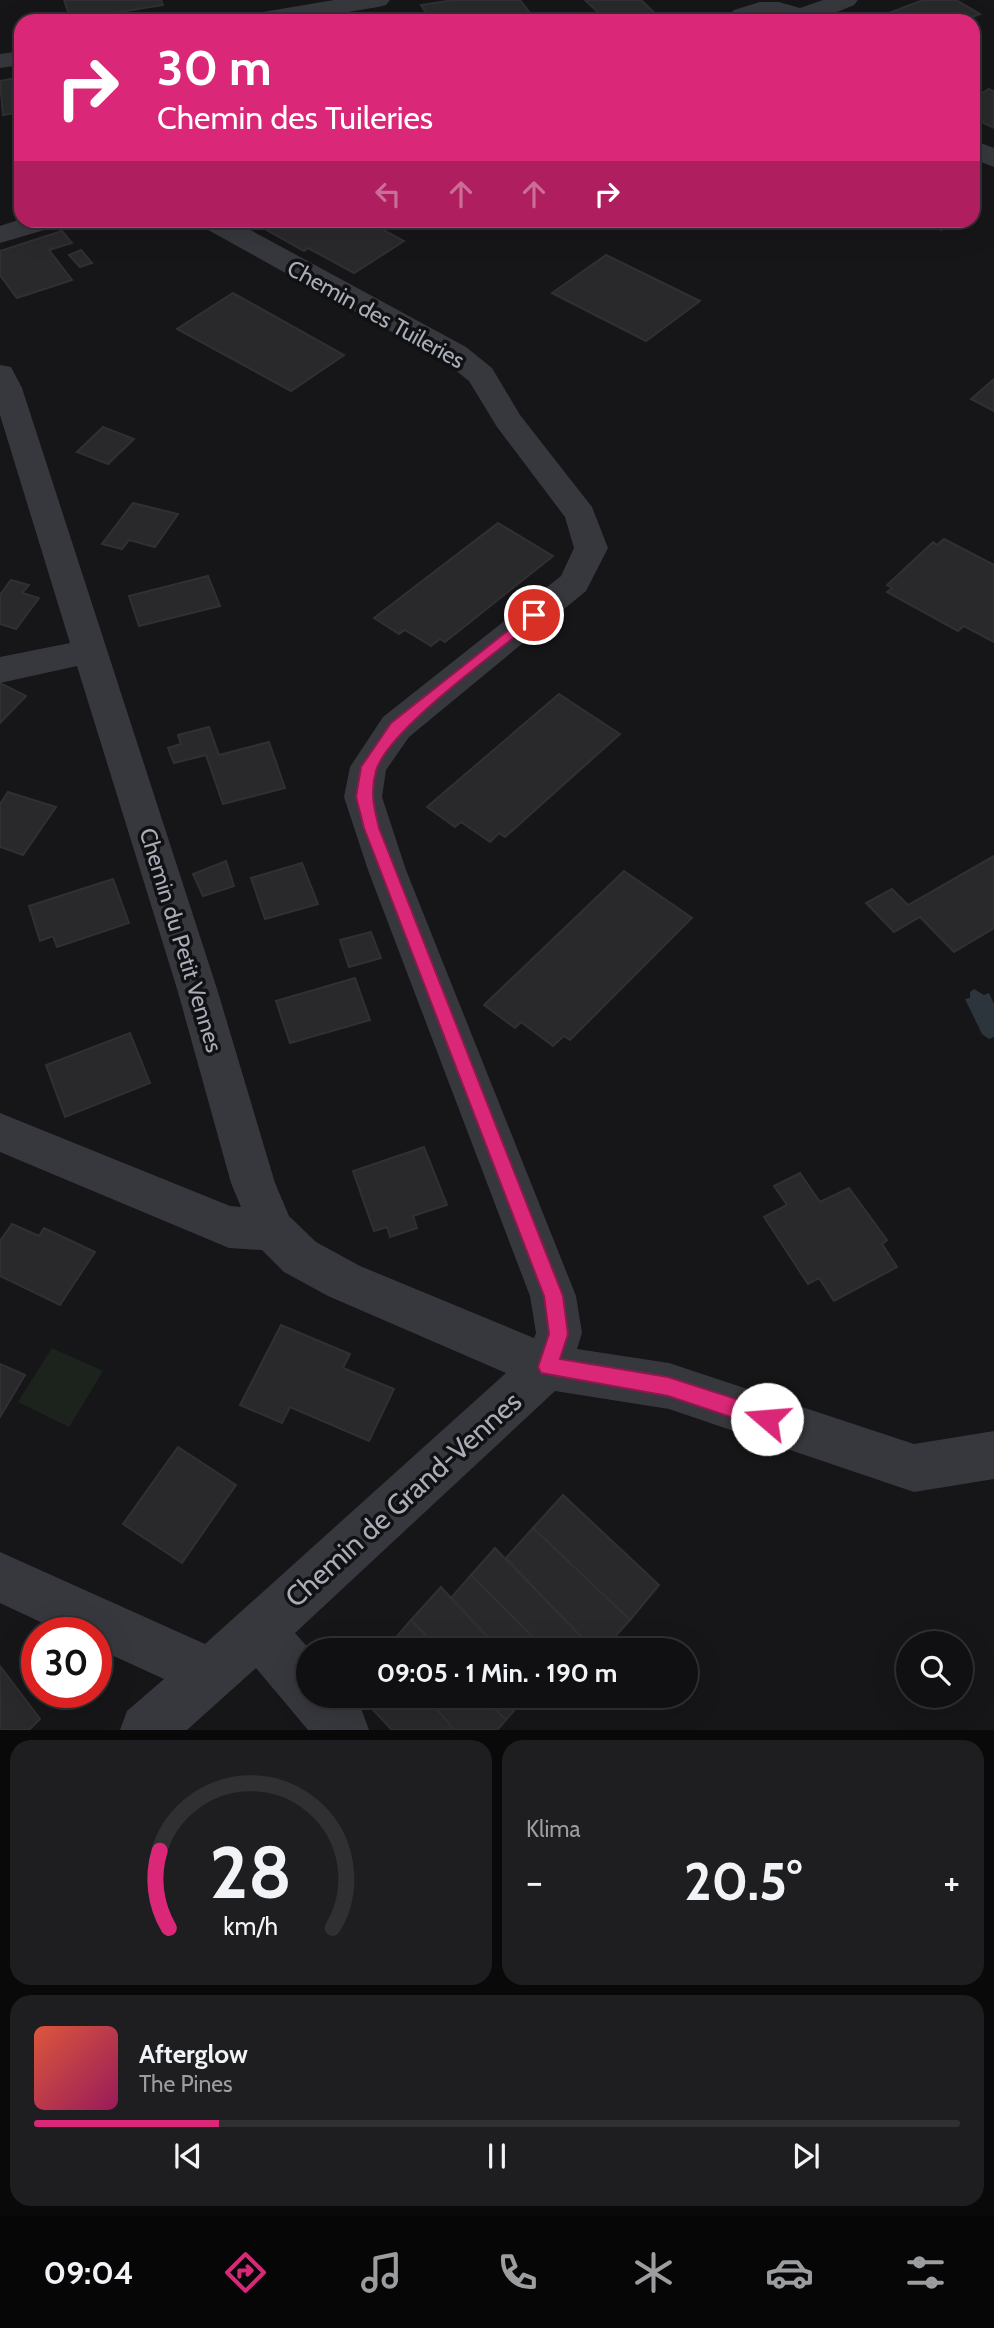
<!DOCTYPE html>
<html lang="de">
<meta charset="utf-8">
<style>
:root{--surface:#101012;--page:#1e1e20;--text:#f1f3f6;--muted:#9c9d9f;--line:#303032;--accent:#db2777}
body{margin:0;font-family:Cabin,sans-serif;background:var(--page);color:var(--text);height:100vh;display:flex;flex-direction:column;font-size:26px;white-space:nowrap}
*{box-sizing:border-box;margin:0}
p{font-size:23px;color:var(--muted)}
.icon{flex:none;width:38px;height:38px;fill:none;stroke:currentColor;stroke-width:2;stroke-linecap:round;stroke-linejoin:round}
.map{position:relative;height:1730px;overflow:hidden}
.sheet{display:flex;flex-direction:column;gap:10px;padding:10px;background:#09090a;flex:1}
.sheet>*{flex:none}
.guide{position:absolute;left:14px;top:14px;width:966px;height:214px;border-radius:21px;box-shadow:0 7px 28px #0002,0 0 0 2px var(--line);background:#db2777;color:#fff;overflow:hidden}
.controls{position:absolute;left:896px;top:1631px;display:grid;gap:14px}
.controls a{display:grid;place-items:center;width:77px;height:77px;border-radius:50%;background:var(--surface);box-shadow:0 7px 28px #0002,0 0 0 2px var(--line);font-size:35px}
.speed{position:absolute;left:21px;top:1617px;display:flex;gap:14px;font-size:35px;font-weight:700;text-align:center}
.speed>*{display:grid;place-content:center;width:91px;height:91px;border-radius:50%;background:var(--surface);box-shadow:0 7px 28px #0002,0 0 0 2px var(--line);line-height:1}
.speed .limit{border:10px solid #d22;background:#fff;color:#111}
.pin{position:absolute;display:grid;place-items:center;width:60px;height:60px;color:#fff;margin:-30px;border:4px solid #fff;border-radius:50%;box-shadow:0 2px 7px #0007}
.me{position:absolute;width:77px;margin:-38px;rotate:288deg;stroke-linejoin:round;filter:drop-shadow(0 0 5px #0008)}
.turn{display:flex;align-items:center;gap:24px;height:147px;padding:0 28px;font-size:32px}
.turn .icon{width:91px;height:91px;stroke-width:2.5}
.turn b{display:block;font-size:49px;line-height:60px}
.lanes{display:flex;align-items:center;height:66px;padding:0 28px;background:#0003;justify-content:center;gap:35px;direction:ltr}
.lanes .off{opacity:.35}
.big{font-size:52px;font-weight:700;line-height:1.1}
.sheet .tile{flex:1;display:flex;flex-direction:column;justify-content:center;gap:10px;min-width:0;padding:0 24px;border-radius:21px;background:var(--page)}
.sheet .dial{align-items:center;gap:0}
.dial svg{height:182px;overflow:visible;fill:none;stroke:var(--line);stroke-width:7;stroke-linecap:round;text-anchor:middle}
.dial text{fill:var(--text);stroke:none}
.song{display:flex;align-items:center;gap:21px}
.cover{width:84px;height:84px;border-radius:10px;background:linear-gradient(135deg,hsl(10 70% 55%),hsl(330 70% 35%))}
.played{height:7px;border-radius:4px;background:linear-gradient(90deg,var(--accent) 20%,var(--line) 20%)}
.keys{display:flex;justify-content:space-around;direction:ltr}
.heat{display:flex;justify-content:space-between;align-items:center;font-size:38px;direction:ltr}
.sheet .tiles{flex:1;display:grid;gap:10px;grid-template-columns:1fr 1fr}
.tile:last-child{grid-column:span 2}
.trip{position:absolute;left:296px;top:1638px;width:402px;height:70px;border-radius:35px;background:var(--surface);box-shadow:0 7px 28px #0002,0 0 0 2px var(--line);font-weight:700;line-height:70px;text-align:center}
.dock{display:flex;height:112px;justify-content:space-around;align-items:center;background:#060607;color:var(--muted)}
.dock .icon{width:49px;height:49px}
.dock .active{color:var(--accent)}
.dock b{font-size:32px;color:var(--text)}
.map>svg:first-child{display:block}
.green{fill:#1c231d}
.water{fill:#2c353c}
.building{fill:#29292c;stroke:#303034;stroke-width:2}
.lines{fill:none;stroke-linecap:round;stroke-linejoin:round}
.minor{fill:#37383d;fill-rule:evenodd}
.route{fill:#db2777;stroke:#8e194d;stroke-width:2}
.labels{text-anchor:middle;stroke-width:7;stroke-linejoin:round;paint-order:stroke}
.street-label{font-size:23px;fill:#a8adb8;stroke:#111113}
.near-street-label{font-size:28px;fill:#a8adb8;stroke:#111113}
</style>
<div class="map">
<svg width="994" height="1730" viewBox="0 0 994 1730">
<rect width="100%" height="100%" fill="#161618"/>
<!-- green -->
<path class="green" d="M52,1348L103,1371L69,1427L18,1402Z"/>
<!-- water -->
<path class="water" d="M974,989L984,995L989,993L994,1004V1037L989,1039L982,1034L965,999L970,998V992Z"/>
<!-- building -->
<g class="building">
<path d="M64,0H161L163,5L71,20Z"/>
<path d="M454,0H520L530,13L485,21H431L421,5Z"/>
<path d="M585,0H641L663,21H607Z"/>
<path d="M923,0H956L980,14L962,21H881L876,18Z"/>
<path d="M21,77V112L3,115L0,81Z"/>
<path d="M989,89L994,92V128L973,118V98Z"/>
<path d="M249,220H365L404,241L354,273L308,248L304,251Z"/>
<path d="M921,220H952L941,230Z"/>
<path d="M62,231L72,243L49,250L72,280L17,298L0,275V251Z"/>
<path d="M81,250L92,263L80,267L69,255Z"/>
<path d="M606,255L700,301L646,341L552,293Z"/>
<path d="M233,293L344,355L291,391L177,329Z"/>
<path d="M994,379V411L971,399Z"/>
<path d="M103,427L134,439L108,464L77,452Z"/>
<path d="M133,503L178,514L155,547L129,540L122,549L102,544Z"/>
<path d="M498,523L553,556L445,642L440,639L431,646L405,630L399,634L374,618Z"/>
<path d="M944,539L994,565V642L964,626L958,631L887,592L892,588L887,585L933,542L937,545Z"/>
<path d="M208,576L220,606L139,626L129,596Z"/>
<path d="M11,580L29,585L22,593L39,598L16,629L0,624V595Z"/>
<path d="M0,683L26,696L0,723Z"/>
<path d="M559,694L620,734L505,837L499,833L490,842L461,822L455,827L427,807Z"/>
<path d="M209,727L219,755L269,742L285,788L223,804L206,755L174,763L168,748L181,744L178,735Z"/>
<path d="M8,792L56,807L23,855L0,847V804Z"/>
<path d="M994,856V928L954,952L920,917L894,932L866,903L892,889L908,905Z"/>
<path d="M226,861L234,886L203,896L193,874Z"/>
<path d="M302,863L318,904L265,919L251,878Z"/>
<path d="M624,871L692,918L570,1040L564,1036L553,1046L521,1022L515,1028L484,1005Z"/>
<path d="M113,879L129,923L57,947L53,936L40,941L29,906Z"/>
<path d="M371,932L381,958L349,967L340,940Z"/>
<path d="M355,978L370,1020L290,1043L276,1001Z"/>
<path d="M130,1033L150,1083L65,1117L46,1065Z"/>
<path d="M424,1147L447,1205L413,1216L417,1228L390,1237L387,1227L374,1231L353,1171Z"/>
<path d="M800,1173L820,1202L849,1188L887,1240L882,1244L897,1267L834,1301L819,1278L808,1284L764,1217L787,1205L774,1186Z"/>
<path d="M12,1224L39,1236L44,1228L95,1252L60,1305L0,1276V1241Z"/>
<path d="M281,1325L350,1354L343,1368L394,1389L369,1441L290,1407L282,1423L240,1405Z"/>
<path d="M0,1364L25,1375L0,1417Z"/>
<path d="M178,1447L236,1485L182,1563L123,1524Z"/>
<path d="M563,1495L659,1585L630,1620L533,1528Z"/>
<path d="M533,1528L630,1620L603,1650H594L506,1558Z"/>
<path d="M495,1548L589,1645L584,1650H546L471,1575Z"/>
<path d="M471,1575L546,1650H500L451,1598Z"/>
<path d="M441,1587L451,1598L500,1650H440L411,1620Z"/>
<path d="M411,1620L440,1650H385Z"/>
<path d="M374,1639L385,1650H363Z"/>
<path d="M0,1666L40,1719L29,1730H0Z"/>
<path d="M360,1696H425L455,1730H392Z"/>
<path d="M425,1696H483L506,1720L497,1730H455Z"/>
<path d="M483,1696H526L506,1720Z"/>
</g>
<g class="lines">
<!-- minor -->
<g class="minor">
<path d="M334,0H390L386,5L378,7L295,21H239L242,16L251,14Z"/>
<path d="M823,0H858L854,5L816,21H788L770,16L750,21H723L734,10L760,2H779L800,8Z"/>
<path d="M21,51V65L0,68V54Z"/>
<path d="M973,140L994,148V167L973,159Z"/>
<path d="M21,219V220H61L58,226L0,243V226Z"/>
<path d="M198,220H232L466,347L492,368L520,415L592,507L608,548L586,591L409,737L386,770L382,797L406,870L576,1296L582,1333L577,1349L669,1363L914,1444L994,1431V1479L914,1492L669,1409L555,1391L295,1633L310,1650L308,1696H348L362,1711L369,1730H308L256,1668L187,1730H120L127,1711L164,1679L96,1648V1633H64L0,1603V1552L205,1644L506,1373L328,1296L284,1272L262,1250L229,1248L0,1152V1113L230,1206L241,1207L231,1183L178,992L77,666L0,683V657L70,643L0,415V365L11,367L22,388L218,992L275,1183L289,1216L316,1242L360,1266L534,1338L536,1333L530,1296L368,870L344,797L350,767L383,717L561,576L574,548L565,517L497,427L469,381L444,361L201,226Z"/>
</g>
</g>
<!-- route -->
<path class="route" d="M534,610L541,615L539,618C502,648 387,730 376,771C370,792 374,808 379,828L563,1296L568,1334L560,1359L668,1377L767,1409L774,1412L777,1419L774,1426L767,1429L668,1396L541,1373L538,1367L549,1334L544,1296L364,828L356,797L361,767L391,723Z"/>
<g class="labels">
<!-- street labels -->
<g class="street-label">
<text transform="translate(376 314) rotate(29)" y="8">Chemin des Tuileries</text>
<text transform="translate(181 940) rotate(73)" y="8">Chemin du Petit Vennes</text>
</g>
<!-- near-street labels -->
<g class="near-street-label">
<text transform="translate(403 1499) rotate(-42)" y="10">Chemin de Grand-Vennes</text>
</g>
</g>
</svg>
<div class="controls">
<a><svg class="icon" aria-label="search" viewBox="0 0 24 24"><circle cx="10" cy="10" r="6"/><path d="M15 15l6 6"/></svg></a>
</div>
<div class="speed"><div class="limit">30</div></div>
<div class="pin" style="left:534px;top:615px;background:#d93025"><svg class="icon" aria-label="arrive" viewBox="0 0 24 24"><path d="M6 21V4h12l-3 4 3 4H6"/></svg></div>
<svg class="me" style="left:767px;top:1419px" viewBox="-20 -20 40 40"><circle r="19" fill="#fff"/><path d="M0-13L10 11 0 6-10 11z" fill="#db2777"/></svg>
<div class="trip">09:05 · 1 Min. · 190 m</div>
<div class="guide">
<div class="turn"><svg class="icon" aria-label="right" viewBox="0 0 24 24"><path d="M7 20v-9h11M14 6l5 5-5 5"/></svg><div><b>30 m</b>Chemin des Tuileries</div></div>
<div class="lanes"><svg class="icon off" aria-label="left" viewBox="0 0 24 24"><path d="M17 20v-9H6M10 6l-5 5 5 5"/></svg><svg class="icon off" aria-label="ahead" viewBox="0 0 24 24"><path d="M12 20V5M6 11l6-6 6 6"/></svg><svg class="icon off" aria-label="ahead" viewBox="0 0 24 24"><path d="M12 20V5M6 11l6-6 6 6"/></svg><svg class="icon" aria-label="right" viewBox="0 0 24 24"><path d="M7 20v-9h11M14 6l5 5-5 5"/></svg></div>
</div>
</div>
<section class="sheet">
<div class="tiles">
<div class="tile dial"><svg viewBox="0 0 100 80">
<path d="M14 69A42 42 0 1 1 86 69"/>
<path d="M14 69A42 42 0 0 1 10 35" stroke="#db2777"/>
<text x="50" y="56" font-size="32" font-weight="700">28</text>
<text x="50" y="72" font-size="11">km/h</text>
</svg></div>
<div class="tile"><p>Klima</p>
<div class="heat"><a>−</a><b class="big">20.5°</b><a>+</a></div>
</div>
<div class="tile">
<div class="song"><i class="cover"></i><div><b>Afterglow</b><p>The Pines</p></div></div>
<div class="played"></div>
<div class="keys"><svg class="icon" aria-label="previous" viewBox="0 0 24 24"><path d="M18 5L8 12l10 7zM5 5v14"/></svg><svg class="icon" aria-label="pause" viewBox="0 0 24 24"><path d="M8 5v14M16 5v14"/></svg><svg class="icon" aria-label="next" viewBox="0 0 24 24"><path d="M6 5l10 7-10 7zM19 5v14"/></svg></div>
</div>
</div>
</section>
<nav class="dock">
<b>09:04</b>
<svg class="icon active" aria-label="directions" viewBox="0 0 24 24"><path d="M12 3l9 9-9 9-9-9zM9 14v-3h6M13 9l2 2-2 2"/></svg>
<svg class="icon" aria-label="music" viewBox="0 0 24 24"><path d="M9 18V5l10-2v13"/><circle cx="6" cy="18" r="3"/><circle cx="16" cy="16" r="3"/></svg>
<svg class="icon" aria-label="phone" viewBox="0 0 24 24"><path d="M5 4h4l2 5-3 2q2 4 5 5l2-3 5 2v4C11 20 4 13 5 4z"/></svg>
<svg class="icon" aria-label="climate" viewBox="0 0 24 24"><path d="M12 3v18M4 7l16 10M4 17L20 7"/></svg>
<svg class="icon" aria-label="car" viewBox="0 0 24 24"><path d="M5 17H2v-5l4-1 3-4h7l3 4 3 1v5h-3M9 17h6M6 11h13"/><circle cx="7" cy="17" r="2"/><circle cx="17" cy="17" r="2"/></svg>
<svg class="icon" aria-label="filters" viewBox="0 0 24 24"><path d="M4 7h16M4 17h16"/><circle cx="9" cy="7" r="2"/><circle cx="15" cy="17" r="2"/></svg>
</nav>
